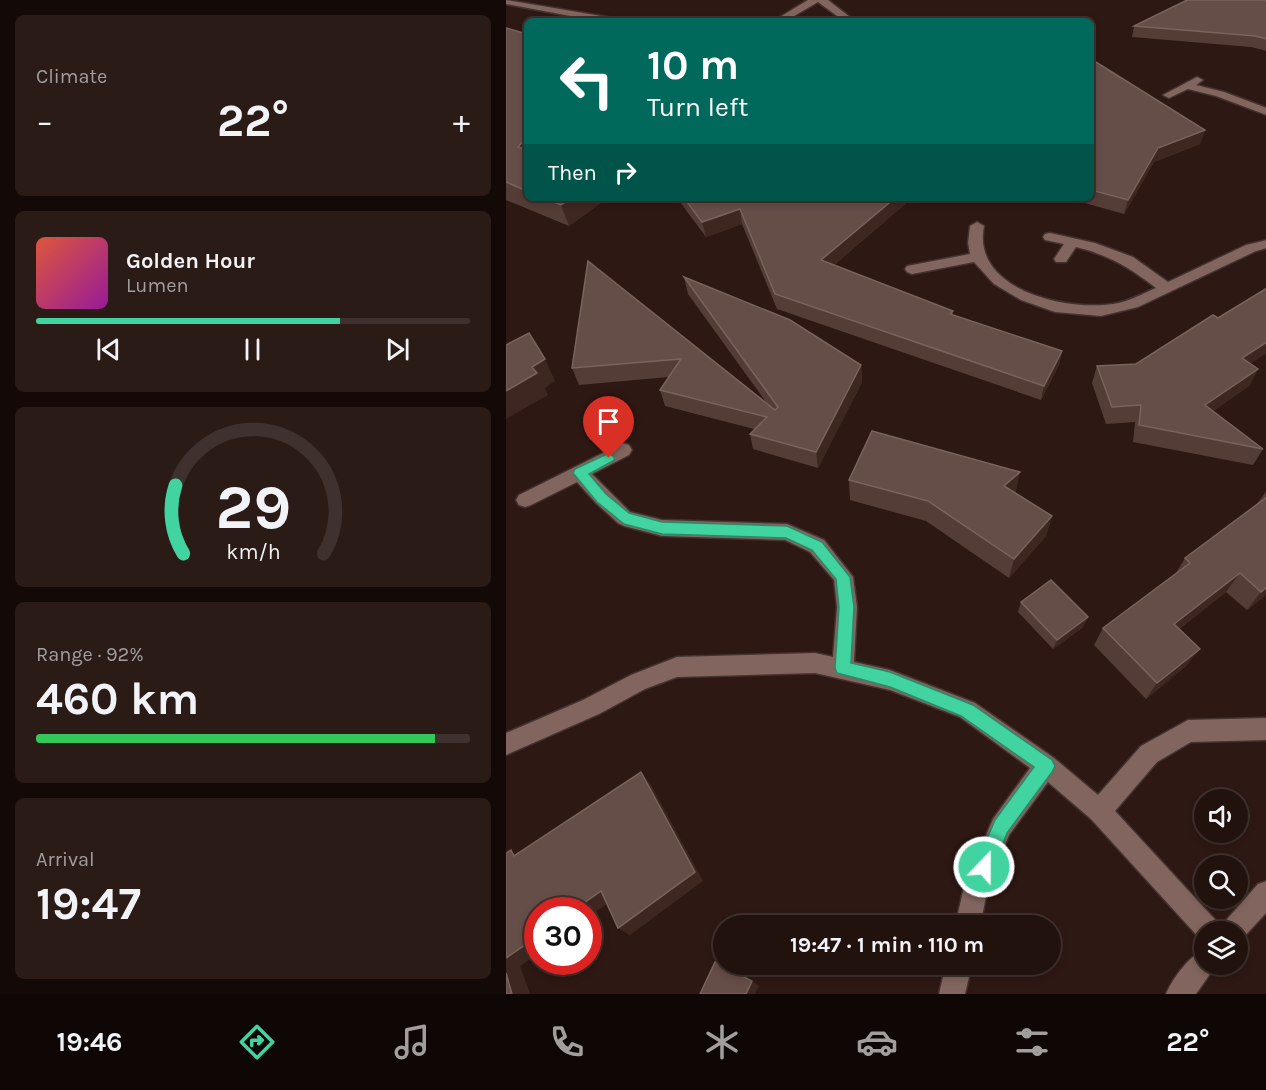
<!DOCTYPE html>
<meta charset="utf-8">
<style>
:root{--surface:#22120e;--page:#2a1b17;--text:#f1f3f6;--muted:#a29e9e;--line:#3f322e;--accent:#42d4a0}
body{margin:0;font-family:Karla,sans-serif;background:var(--page);color:var(--text);height:100vh;display:flex;flex-direction:column;font-size:22px;white-space:nowrap}
*{box-sizing:border-box;margin:0}
p{font-size:20px;color:var(--muted)}
.icon{flex:none;width:33px;height:33px;fill:none;stroke:currentColor;stroke-width:2;stroke-linecap:round;stroke-linejoin:round}
.map{position:relative;flex:1;overflow:hidden}
.drawer{display:flex;flex-direction:column;gap:15px;padding:15px;background:#130a08;width:506px}
.drawer>*{flex:none}
.banner{position:absolute;left:18px;top:18px;width:570px;height:183px;border-radius:9px;box-shadow:0 3px 9px #0003,0 0 0 2px var(--line);background:#00695c;color:#fff;overflow:hidden}
.controls{position:absolute;left:688px;top:789px;display:grid;gap:12px}
.controls a{display:grid;place-items:center;width:54px;height:54px;border-radius:50%;background:var(--surface);box-shadow:0 3px 9px #0003,0 0 0 2px var(--line);font-size:30px}
.speed{position:absolute;left:18px;top:897px;display:flex;gap:12px;font-size:30px;font-weight:700;text-align:center}
.speed>*{display:grid;place-content:center;width:78px;height:78px;border-radius:50%;background:var(--surface);box-shadow:0 3px 9px #0003,0 0 0 2px var(--line);line-height:1}
.speed .limit{border:9px solid #d22;background:#fff;color:#111}
.pin{position:absolute;display:grid;place-items:center;width:51px;height:51px;color:#fff;margin:-62px -26px;border-radius:50% 50% 50% 0;rotate:-45deg;box-shadow:0 0 6px #0007}
.pin .icon{rotate:45deg}
.me{position:absolute;width:66px;margin:-33px;rotate:22deg;stroke-linejoin:round;filter:drop-shadow(0 0 4px #0008)}
.turn{display:flex;align-items:center;gap:21px;height:126px;padding:0 24px;font-size:27px}
.turn .icon{width:78px;height:78px;stroke-width:2.5}
.turn b{display:block;font-size:42px;line-height:51px}
.then{display:flex;align-items:center;height:57px;padding:0 24px;background:#0003;gap:12px;font-size:22px}
.big{font-size:45px;font-weight:700;line-height:1.1}
.drawer .card{flex:1;display:flex;flex-direction:column;justify-content:center;gap:9px;min-width:0;padding:0 21px;border-radius:9px;background:var(--page)}
.drawer .dial{align-items:center;gap:0}
.dial svg{height:156px;overflow:visible;fill:none;stroke:var(--line);stroke-width:7;stroke-linecap:round;text-anchor:middle}
.dial text{fill:var(--text);stroke:none}
.song{display:flex;align-items:center;gap:18px}
.cover{width:72px;height:72px;border-radius:9px;background:linear-gradient(135deg,hsl(10 70% 55%),hsl(300 70% 35%))}
.played{height:6px;border-radius:3px;background:linear-gradient(90deg,var(--accent) 70%,var(--line) 70%)}
.keys{display:flex;justify-content:space-around;direction:ltr}
.heat{display:flex;justify-content:space-between;align-items:center;font-size:33px;direction:ltr}
.charge{height:9px;border-radius:4px;background:linear-gradient(90deg,#34c759 92%,var(--line) 0)}
.trip{position:absolute;left:207px;top:915px;width:348px;height:60px;border-radius:30px;background:var(--surface);box-shadow:0 3px 9px #0003,0 0 0 2px var(--line);font-weight:700;line-height:60px;text-align:center}
.tab-bar{display:flex;height:96px;justify-content:space-around;align-items:center;background:#0e0706;color:var(--muted)}
.tab-bar .icon{width:42px;height:42px}
.tab-bar .on{color:var(--accent)}
.tab-bar b{font-size:27px;color:var(--text)}
main{display:flex;flex:1;min-height:0}
.map>svg:first-child{display:block}
.lines{fill:none;stroke-linecap:round;stroke-linejoin:round}
.minor-casing{stroke:#433230;stroke-width:3}
.minor{fill:#82655f;fill-rule:evenodd}
.wall{fill:#553d37}
.shaded-wall{fill:#3f2721}
.building{fill:#654d48;stroke:#79635d;stroke-width:1.5}
.route{fill:#42d4a0;stroke:#2b8a68;stroke-width:1.5}
</style>
<main>
<section class="drawer">
<div class="card"><p>Climate</p>
<div class="heat"><a>−</a><b class="big">22°</b><a>+</a></div>
</div>
<div class="card">
<div class="song"><i class="cover"></i><div><b>Golden Hour</b><p>Lumen</p></div></div>
<div class="played"></div>
<div class="keys"><svg class="icon" aria-label="previous" viewBox="0 0 24 24"><path d="M18 5L8 12l10 7zM5 5v14"/></svg><svg class="icon" aria-label="pause" viewBox="0 0 24 24"><path d="M8 5v14M16 5v14"/></svg><svg class="icon" aria-label="next" viewBox="0 0 24 24"><path d="M6 5l10 7-10 7zM19 5v14"/></svg></div>
</div>
<div class="card dial"><svg viewBox="0 0 100 80">
<path d="M14 69A42 42 0 1 1 86 69"/>
<path d="M14 69A42 42 0 0 1 10 34" stroke="#42d4a0"/>
<text x="50" y="56" font-size="32" font-weight="700">29</text>
<text x="50" y="72" font-size="11">km/h</text>
</svg></div>
<div class="card"><p>Range · 92%</p><b class="big">460 km</b><div class="charge"></div></div>
<div class="card"><p>Arrival</p><b class="big">19:47</b></div>
</section>
<div class="map">
<svg width="761" height="994" viewBox="0 0 761 994">
<rect width="100%" height="100%" fill="#2e1813"/>
<g class="lines">
<!-- minor casing -->
<g class="minor-casing">
<g id="minor">
<path d="M0,0L107,18L112,21H91L0,4Z"/>
<path d="M302,0H322L349,21H338L312,2L283,19L274,17Z"/>
<path d="M691,77L697,80L690,85L718,92L761,108V115L710,96L682,89L663,98L657,95Z"/>
<path d="M471,222L478,226C465,290 560,311 607,304C622,302 636,294 650,288C624,268 603,255 570,247L560,262H550L548,259L558,244L539,240L537,237L539,234L544,233L589,243L627,257L662,282L740,245L761,240V248L750,251L632,307L595,316L549,312L515,300L488,284L468,262L406,274L401,272L399,269L401,266L464,254L462,243L464,226Z"/>
<path d="M117,443L123,445L126,450L123,455L86,474L124,512L156,520L281,524L318,540L347,577L351,607L348,662L384,670L469,703L548,758L592,795L635,746L682,720L761,718V740L685,742L651,762L609,811L715,926L752,884L761,881V912L734,941L732,942V932H699V942L696,941L585,819L542,782L503,835L482,887L474,926H449L458,887L487,819L524,768L454,717L384,690L309,673L171,677L139,689L93,714L0,755V733L77,700L125,675L171,657L309,653L327,657L331,607L328,580L304,552L279,540L156,536L118,526L112,523L90,503L71,482L25,505L19,507L13,505L10,500L13,495Z"/>
<path d="M699,949V964H711L690,994H660C667,978 683,956 699,949Z"/>
<path d="M440,964H466L459,994H433Z"/>
</g>
</g>
<!-- minor -->
<use href="#minor" class="minor"/>
</g>
<!-- wall -->
<g class="wall">
<path d="M761,0V51L745,47L626,37L628,26Z"/>
<path d="M0,28L21,34V198H100V199L63,226L0,200Z"/>
<path d="M585,59L699,130L694,144L648,162L618,214L561,198H585Z"/>
<path d="M171,198H406L328,265L447,311V315L556,351L553,365L535,400L271,309L236,224L200,237Z"/>
<path d="M82,261L260,402L182,294L178,277L355,365L356,382L312,468L247,449L244,434L248,429L159,406L154,390L163,377L73,385L66,368Z"/>
<path d="M745,364L752,369L743,386L707,411L757,449L747,465L627,442L629,422L600,424L586,383L591,366Z"/>
<path d="M343,480L510,492L509,493L546,516L540,536L503,578L420,521L344,500Z"/>
<path d="M761,490V594L741,610L720,592L673,629L681,665L640,699L588,645L597,628L670,573L679,558L751,504Z"/>
<path d="M515,602L582,617L577,627L547,649L512,612Z"/>
</g>
<!-- shaded-wall -->
<g class="shaded-wall">
<path d="M699,130L694,144L648,162L618,214L622,200L652,148Z"/>
<path d="M21,137V166L12,147Z"/>
<path d="M65,198H100V199L63,226L55,205Z"/>
<path d="M389,198H406L316,275L315,260Z"/>
<path d="M234,209L236,224L200,237L196,222Z"/>
<path d="M761,342V353L727,375L736,358Z"/>
<path d="M556,351L553,365L535,400L538,386Z"/>
<path d="M39,359L49,381L39,388L42,395L0,419V391L26,367Z"/>
<path d="M355,365L356,382L312,468L310,452Z"/>
<path d="M752,369L743,386L691,422L699,405Z"/>
<path d="M514,472L510,492L494,506L498,486Z"/>
<path d="M546,516L540,536L503,578L508,559Z"/>
<path d="M734,573L720,592L657,641L668,624Z"/>
<path d="M761,587V594L741,610L755,592Z"/>
<path d="M582,617L577,627L547,649L551,640Z"/>
<path d="M694,649L681,665L640,699L651,683Z"/>
<path d="M135,772L145,785L197,881L124,935L112,928Z"/>
<path d="M95,891L108,899L82,917V910H68Z"/>
<path d="M32,936V954L14,966L24,994H6L0,973V958Z"/>
<path d="M246,981L253,986L249,994H240Z"/>
</g>
<!-- building -->
<g class="building">
<path d="M681,0H761V39L749,36L628,26Z"/>
<path d="M0,28L21,34V137L12,147L21,150V191L0,182Z"/>
<path d="M585,59L699,130L652,148L622,200L585,190Z"/>
<path d="M38,198H65L55,205Z"/>
<path d="M178,198H389L315,260L447,311L444,314L556,351L538,386L269,294L234,209L196,222Z"/>
<path d="M82,261L269,410L272,407L178,277L284,320L355,365L310,452L244,434L261,417L154,390L175,359L66,368Z"/>
<path d="M761,288V342L736,358L752,369L699,405L757,449L633,425L635,405L606,407L591,366L630,364L707,315L712,318Z"/>
<path d="M23,333L39,359L26,367L31,373L0,391V345Z"/>
<path d="M366,431L514,472L498,486L546,516L508,559L422,501L343,480Z"/>
<path d="M761,497V587L755,592L734,573L668,624L694,649L651,683L597,628L684,563L679,558Z"/>
<path d="M545,580L582,617L551,640L515,602Z"/>
<path d="M135,772L189,872L112,928L95,891L68,910H32V936L0,958V853L5,850L8,856Z"/>
<path d="M209,962L246,981L240,994H194Z"/>
<path d="M0,973L6,994H0Z"/>
</g>
<!-- route -->
<path class="route" d="M103,453L109,458L107,461L83,474L100,494L123,513L156,522L281,526L316,542L344,577L348,607L345,663L384,672L467,705L546,760L549,766L546,772L501,833L485,874L478,876L472,874L469,867L489,820L528,767L455,716L384,687L331,673L329,668L333,607L330,579L306,550L280,538L156,534L118,524L91,502L67,473L69,469Z"/>
</svg>
<div class="controls">
<a><svg class="icon" aria-label="sound" viewBox="0 0 24 24"><path d="M4 9h4l5-4v14l-5-4H4zM17 9q2 3 0 6"/></svg></a>
<a><svg class="icon" aria-label="search" viewBox="0 0 24 24"><circle cx="10" cy="10" r="6"/><path d="M15 15l6 6"/></svg></a>
<a><svg class="icon" aria-label="layers" viewBox="0 0 24 24"><path d="M12 4l9 5-9 5-9-5zM3 14l9 5 9-5"/></svg></a>
</div>
<div class="speed"><div class="limit">30</div></div>
<div class="pin" style="left:103px;top:458px;background:#d93025"><svg class="icon" aria-label="arrive" viewBox="0 0 24 24"><path d="M6 21V4h12l-3 4 3 4H6"/></svg></div>
<svg class="me" style="left:478px;top:867px" viewBox="-20 -20 40 40"><circle r="17" fill="#42d4a0" stroke="#fff" stroke-width="3"/><path d="M0-11L8 9 0 5-8 9z" fill="#fff"/></svg>
<div class="trip">19:47 · 1 min · 110 m</div>
<div class="banner">
<div class="turn"><svg class="icon" aria-label="left" viewBox="0 0 24 24"><path d="M17 20v-9H6M10 6l-5 5 5 5"/></svg><div><b>10 m</b>Turn left</div></div>
<div class="then">Then<svg class="icon" aria-label="right" viewBox="0 0 24 24"><path d="M7 20v-9h11M14 6l5 5-5 5"/></svg></div>
</div>
</div>
</main>
<nav class="tab-bar">
<b>19:46</b>
<svg class="icon on" aria-label="directions" viewBox="0 0 24 24"><path d="M12 3l9 9-9 9-9-9zM9 14v-3h6M13 9l2 2-2 2"/></svg>
<svg class="icon" aria-label="music" viewBox="0 0 24 24"><path d="M9 18V5l10-2v13"/><circle cx="6" cy="18" r="3"/><circle cx="16" cy="16" r="3"/></svg>
<svg class="icon" aria-label="phone" viewBox="0 0 24 24"><path d="M5 4h4l2 5-3 2q2 4 5 5l2-3 5 2v4C11 20 4 13 5 4z"/></svg>
<svg class="icon" aria-label="climate" viewBox="0 0 24 24"><path d="M12 3v18M4 7l16 10M4 17L20 7"/></svg>
<svg class="icon" aria-label="car" viewBox="0 0 24 24"><path d="M5 17H2v-5l4-1 3-4h7l3 4 3 1v5h-3M9 17h6M6 11h13"/><circle cx="7" cy="17" r="2"/><circle cx="17" cy="17" r="2"/></svg>
<svg class="icon" aria-label="filters" viewBox="0 0 24 24"><path d="M4 7h16M4 17h16"/><circle cx="9" cy="7" r="2"/><circle cx="15" cy="17" r="2"/></svg>
<b>22°</b>
</nav>
